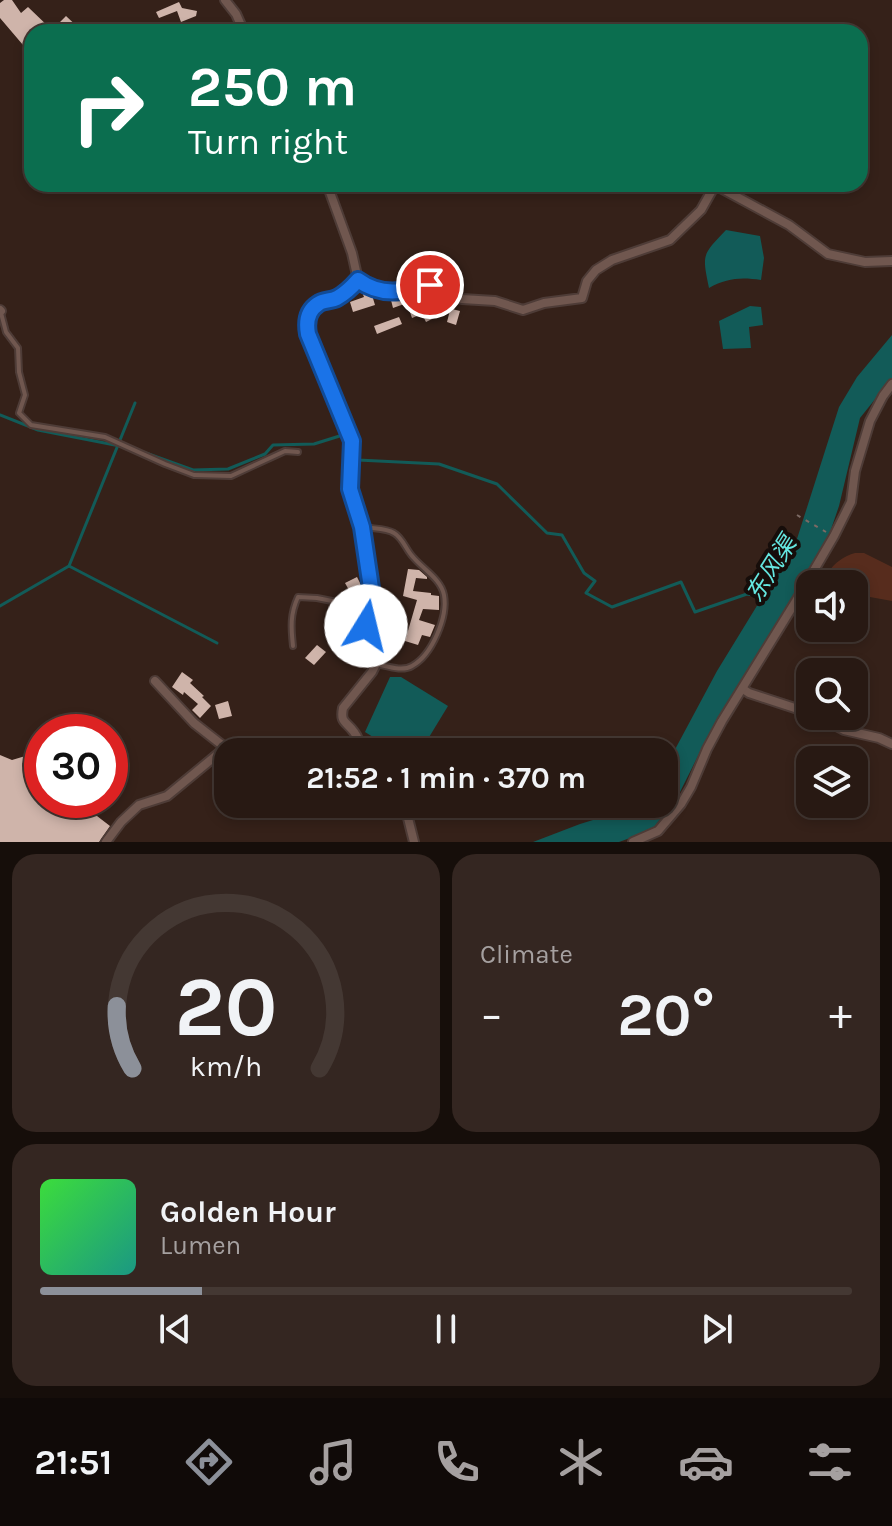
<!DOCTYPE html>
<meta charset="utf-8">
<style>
:root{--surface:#281913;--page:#342621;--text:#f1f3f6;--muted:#a5a0a0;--line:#443833;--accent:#8c9099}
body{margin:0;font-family:Karla,"Noto Sans SC",sans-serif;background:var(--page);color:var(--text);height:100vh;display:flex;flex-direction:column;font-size:30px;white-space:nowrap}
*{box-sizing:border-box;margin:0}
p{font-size:26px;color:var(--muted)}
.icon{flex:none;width:44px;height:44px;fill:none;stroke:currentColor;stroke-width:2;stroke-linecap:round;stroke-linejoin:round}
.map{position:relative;height:842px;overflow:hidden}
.details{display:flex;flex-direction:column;gap:12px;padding:12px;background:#160e0a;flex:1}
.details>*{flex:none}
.top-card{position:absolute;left:24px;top:24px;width:844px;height:168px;border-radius:24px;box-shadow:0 4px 12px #0003,0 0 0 2px var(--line);background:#0b6e4f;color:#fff;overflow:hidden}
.buttons{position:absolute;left:796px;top:570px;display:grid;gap:16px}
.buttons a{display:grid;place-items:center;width:72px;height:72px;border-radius:16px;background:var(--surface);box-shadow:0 4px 12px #0003,0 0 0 2px var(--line);font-size:40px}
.speed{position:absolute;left:24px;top:714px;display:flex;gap:16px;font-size:40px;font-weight:700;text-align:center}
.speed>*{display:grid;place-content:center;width:104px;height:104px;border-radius:50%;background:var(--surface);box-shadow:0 4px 12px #0003,0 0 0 2px var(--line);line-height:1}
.speed .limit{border:12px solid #d22;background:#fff;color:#111}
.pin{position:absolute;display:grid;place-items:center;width:68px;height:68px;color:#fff;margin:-34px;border:4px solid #fff;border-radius:50%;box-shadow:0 2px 8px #0007}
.me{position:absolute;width:88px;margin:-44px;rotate:9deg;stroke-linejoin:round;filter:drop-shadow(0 0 6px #0008)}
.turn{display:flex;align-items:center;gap:28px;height:168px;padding:0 32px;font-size:36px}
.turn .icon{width:104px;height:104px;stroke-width:2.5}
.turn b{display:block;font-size:56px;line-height:68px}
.big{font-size:60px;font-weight:700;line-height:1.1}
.details .widget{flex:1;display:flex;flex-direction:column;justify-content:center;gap:12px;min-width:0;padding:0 28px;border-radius:24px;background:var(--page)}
.details .dial{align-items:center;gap:0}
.dial svg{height:208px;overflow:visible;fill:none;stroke:var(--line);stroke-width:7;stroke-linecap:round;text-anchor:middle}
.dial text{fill:var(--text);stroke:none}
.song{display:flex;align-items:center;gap:24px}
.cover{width:96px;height:96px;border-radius:12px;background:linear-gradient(135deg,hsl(120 70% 55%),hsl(170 70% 35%))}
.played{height:8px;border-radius:4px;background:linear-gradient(90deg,var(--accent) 20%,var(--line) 20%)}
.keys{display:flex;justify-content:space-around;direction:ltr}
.heat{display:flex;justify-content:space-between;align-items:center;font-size:44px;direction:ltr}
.details .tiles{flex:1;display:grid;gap:12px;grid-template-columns:1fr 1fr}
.widget:last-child{grid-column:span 2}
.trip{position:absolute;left:214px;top:738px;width:464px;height:80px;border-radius:24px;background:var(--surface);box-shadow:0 4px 12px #0003,0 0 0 2px var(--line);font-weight:700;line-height:80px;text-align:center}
.menu{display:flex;height:128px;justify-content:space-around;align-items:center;background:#100a08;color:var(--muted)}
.menu .icon{width:56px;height:56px}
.menu .on{color:var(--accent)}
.menu b{font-size:36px;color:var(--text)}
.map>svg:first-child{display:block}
.green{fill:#572c1d}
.water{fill:#125b58}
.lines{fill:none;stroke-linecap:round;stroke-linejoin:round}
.stream{stroke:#125b58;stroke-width:3}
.building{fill:#cfb4aa}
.lane-casing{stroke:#4e3c37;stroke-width:8}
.street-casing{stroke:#4e3c37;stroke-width:12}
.path{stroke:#7c6a64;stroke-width:2;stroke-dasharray:4 6;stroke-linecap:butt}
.lane{stroke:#70574f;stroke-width:4}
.street{stroke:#70574f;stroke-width:8}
.route-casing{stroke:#114b97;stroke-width:20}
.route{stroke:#1a73e8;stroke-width:14}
.labels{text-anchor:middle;stroke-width:8;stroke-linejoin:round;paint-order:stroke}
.water-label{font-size:24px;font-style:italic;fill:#65e7e1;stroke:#160d0a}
</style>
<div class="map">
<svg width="892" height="842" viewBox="0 0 892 842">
<rect width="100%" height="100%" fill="#352119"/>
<!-- green -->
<path class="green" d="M855,553H864L892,567V601L870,597L854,587V584C842,584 835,584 828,573C834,563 844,556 855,553Z"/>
<!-- water -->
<g class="water">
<path d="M726,230L760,236L764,258L761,280C741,277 727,278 709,288C702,254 702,255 726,230Z"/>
<path d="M750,306L761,307L763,325L749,327L751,348L723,349L719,321Z"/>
<path d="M892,335V378L860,418L839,506L825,547L704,744L679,794L652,830L619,842H533L580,824L632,808L637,804H664V770L717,671L796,542L839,407L857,377Z"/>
<path d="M390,677H401L448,706L420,752H397L365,732Z"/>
</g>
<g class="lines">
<!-- stream -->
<g class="stream">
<path d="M0,415L38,430L120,446"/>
<path d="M143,452L193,470L228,469L265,454L273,445L314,444L346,434L359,437L358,460L439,464L497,484L547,533L562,535L584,573L595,581L586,593L612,607L681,582L695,612L747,594L766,597"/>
<path d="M69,566L217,643"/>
<path d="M0,606L69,566L135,403"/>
</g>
</g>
<!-- building -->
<g class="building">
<path d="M4,0H12L21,13L28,7L52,30L66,16L83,32H32V41L23,45L0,18V3Z"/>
<path d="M179,2L182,8L197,11L196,16L181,22L177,11L159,18L156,12Z"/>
<path d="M362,292L372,295L375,305L353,312L350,302L364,297Z"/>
<path d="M431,292L437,293L441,296L444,307L460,311L456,325L447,322L450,310L426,322L422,314L412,318L407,303L393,308L391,300L404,299Z"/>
<path d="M399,317L402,324L377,334L374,326Z"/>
<path d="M408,569L419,570L427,577V579L416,578L413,591L431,593V595L439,596V610L423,609L419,620L435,625L430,637L422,635L418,645L405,641L417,600L403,596Z"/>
<path d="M357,577L363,589L358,601H355L345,583Z"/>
<path d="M317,645L326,652L314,665L305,658Z"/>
<path d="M182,672L193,680L190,683L204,696L202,697L211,706L200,718L192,710L198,704L184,692L183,695L172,687Z"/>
<path d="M228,701L232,716L219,719L215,705Z"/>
<path d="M42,751V800H84V806L110,826L99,842H0V755L12,760Z"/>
</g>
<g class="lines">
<!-- lane casing -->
<g class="lane-casing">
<g id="lane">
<path d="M1,313L6,332L18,348L19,372L25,395L19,413L31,425L105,437L165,464L194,475L231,476L285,451L298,452"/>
<path d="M364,527C373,529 386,528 394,533C403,538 406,550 413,557C423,569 441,579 444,595C448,617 432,655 412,666C402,672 387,666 376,664"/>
<path d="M293,646C291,628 290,614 298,597L317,598L362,607"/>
</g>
</g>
<!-- street casing -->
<g class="street-casing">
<g id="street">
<path d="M225,0L236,14L244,32"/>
<path d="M327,184L352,253L358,280L366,286L387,293L403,292L430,285L440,286L454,297L462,299L495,301L523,310L544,303L582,298L587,281L596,270L612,260L670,240L701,210L715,185L789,225L828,254L865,262L892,261"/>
<path d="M358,280C351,288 346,293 337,298C331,301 323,300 318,304C307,311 306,323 308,334L352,441L350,489L362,527L371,588L364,608L367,645L376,664L372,672L343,708C340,723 346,721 354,732C358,737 360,745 361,752"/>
<path d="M0,310L1,311"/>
<path d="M743,689L749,693L810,713"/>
<path d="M818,716L844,730L879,738L892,744"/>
<path d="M400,804L408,818L414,842"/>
<path d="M106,842L121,822L139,805L167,796L224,749L222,745L194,723L155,681"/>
<path d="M633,842L658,831L681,804L691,787L707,749L722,721L796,601L834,536L851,502L855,471L870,421L883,396L892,384"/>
</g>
</g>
<!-- path -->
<path class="path" d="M797,515L826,532"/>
<!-- lane -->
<use href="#lane" class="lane"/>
<!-- street -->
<use href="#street" class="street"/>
</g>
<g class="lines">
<!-- route casing -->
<g class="route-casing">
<path id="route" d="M366,626L364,608L371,588L362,527L350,489L352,441L308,334C306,323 307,311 318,304C323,300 331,301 337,298C346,293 351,288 358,280C381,297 403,292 430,285"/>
</g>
<!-- route -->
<use href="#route" class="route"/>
</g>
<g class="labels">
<!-- water labels -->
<g class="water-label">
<text transform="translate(771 569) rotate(-58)" y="8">东风渠</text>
</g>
</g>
</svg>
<div class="buttons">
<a><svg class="icon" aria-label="sound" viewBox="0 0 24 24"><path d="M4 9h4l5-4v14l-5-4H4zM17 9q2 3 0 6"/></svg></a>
<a><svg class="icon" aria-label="search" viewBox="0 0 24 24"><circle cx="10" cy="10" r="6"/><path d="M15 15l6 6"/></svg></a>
<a><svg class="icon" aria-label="layers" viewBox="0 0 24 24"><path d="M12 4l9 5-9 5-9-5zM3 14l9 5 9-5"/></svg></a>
</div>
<div class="speed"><div class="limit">30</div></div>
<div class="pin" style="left:430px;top:285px;background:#d93025"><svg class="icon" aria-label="arrive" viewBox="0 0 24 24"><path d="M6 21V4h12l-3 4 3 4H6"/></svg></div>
<svg class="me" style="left:366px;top:626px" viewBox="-20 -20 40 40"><circle r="19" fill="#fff"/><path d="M0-13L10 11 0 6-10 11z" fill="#1a73e8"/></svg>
<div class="trip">21:52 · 1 min · 370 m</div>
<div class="top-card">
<div class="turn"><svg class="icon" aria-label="right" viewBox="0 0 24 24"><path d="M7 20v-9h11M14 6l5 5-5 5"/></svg><div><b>250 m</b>Turn right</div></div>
</div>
</div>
<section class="details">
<div class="tiles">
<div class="widget dial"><svg viewBox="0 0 100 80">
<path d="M14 69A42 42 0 1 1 86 69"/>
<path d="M14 69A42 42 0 0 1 8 45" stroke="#8c9099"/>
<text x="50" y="56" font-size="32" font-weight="700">20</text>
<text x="50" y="72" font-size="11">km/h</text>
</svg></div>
<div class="widget"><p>Climate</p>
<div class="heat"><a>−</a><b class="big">20°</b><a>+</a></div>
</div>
<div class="widget">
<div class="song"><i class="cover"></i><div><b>Golden Hour</b><p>Lumen</p></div></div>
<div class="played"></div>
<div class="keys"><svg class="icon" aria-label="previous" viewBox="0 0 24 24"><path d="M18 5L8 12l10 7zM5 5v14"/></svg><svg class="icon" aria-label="pause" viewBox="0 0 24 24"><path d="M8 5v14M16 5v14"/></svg><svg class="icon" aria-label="next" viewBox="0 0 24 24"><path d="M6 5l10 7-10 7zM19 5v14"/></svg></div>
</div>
</div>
</section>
<nav class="menu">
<b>21:51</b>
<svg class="icon on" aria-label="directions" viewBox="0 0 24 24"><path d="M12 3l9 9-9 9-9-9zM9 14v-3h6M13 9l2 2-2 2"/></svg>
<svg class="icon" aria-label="music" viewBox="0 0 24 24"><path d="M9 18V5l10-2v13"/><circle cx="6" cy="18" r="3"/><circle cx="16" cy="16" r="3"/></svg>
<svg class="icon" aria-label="phone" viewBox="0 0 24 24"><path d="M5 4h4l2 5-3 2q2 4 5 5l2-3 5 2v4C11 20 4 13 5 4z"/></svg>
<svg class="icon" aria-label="climate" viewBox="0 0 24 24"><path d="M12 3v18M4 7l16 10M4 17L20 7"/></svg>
<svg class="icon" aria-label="car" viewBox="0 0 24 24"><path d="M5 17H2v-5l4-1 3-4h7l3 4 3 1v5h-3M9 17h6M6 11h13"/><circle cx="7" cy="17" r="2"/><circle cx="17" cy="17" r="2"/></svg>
<svg class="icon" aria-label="filters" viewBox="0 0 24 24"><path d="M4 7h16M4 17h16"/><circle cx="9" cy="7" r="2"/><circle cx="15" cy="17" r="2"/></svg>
</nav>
